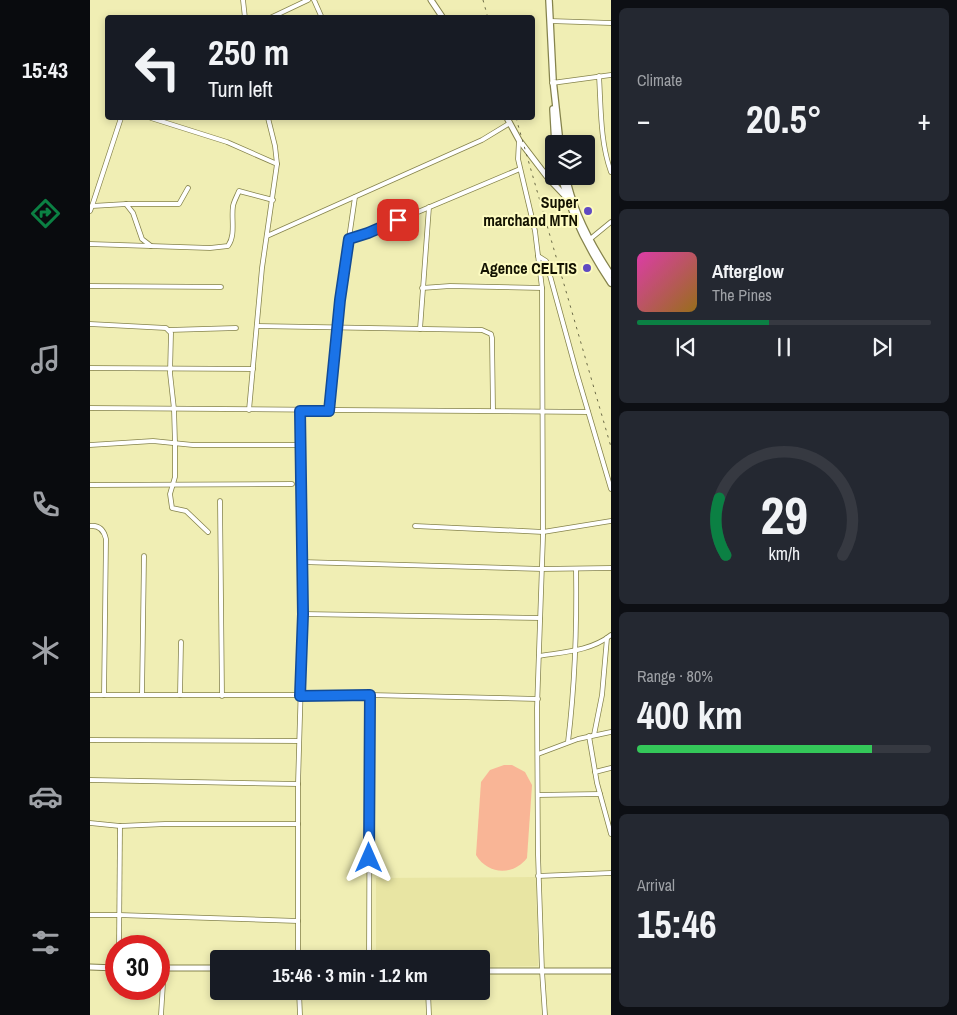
<!DOCTYPE html>
<meta charset="utf-8">
<style>
:root{--surface:#171b24;--page:#242831;--text:#f1f3f6;--muted:#9ea1a6;--line:#363941;--accent:#0b8043}
body{margin:0;font-family:"Archivo Narrow",sans-serif;background:var(--page);color:var(--text);height:100vh;display:flex;flex-direction:column;font-size:19px;white-space:nowrap}
*{box-sizing:border-box;margin:0}
p{font-size:16px;color:var(--muted)}
.icon{flex:none;width:28px;height:28px;fill:none;stroke:currentColor;stroke-width:2;stroke-linecap:round;stroke-linejoin:round}
.map{position:relative;flex:1;overflow:hidden}
.details{display:flex;flex-direction:column;gap:8px;padding:8px;background:#0d0f14;width:346px}
.details>*{flex:none}
.top-card{position:absolute;left:15px;top:15px;width:430px;height:105px;border-radius:5px;box-shadow:0 2px 8px #0003;background:#171b24;color:var(--text);overflow:hidden}
.fabs{position:absolute;left:455px;top:135px;display:grid;gap:10px}
.fabs a{display:grid;place-items:center;width:50px;height:50px;border-radius:5px;background:var(--surface);box-shadow:0 2px 8px #0003;font-size:25px}
.speed{position:absolute;left:15px;top:935px;display:flex;gap:10px;font-size:25px;font-weight:700;text-align:center}
.speed>*{display:grid;place-content:center;width:65px;height:65px;border-radius:50%;background:var(--surface);box-shadow:0 2px 8px #0003;line-height:1}
.speed .limit{border:8px solid #d22;background:#fff;color:#111}
.pin{position:absolute;display:grid;place-items:center;width:42px;height:42px;color:#fff;margin:-21px;border-radius:10px;box-shadow:0 2px 8px #0006}
.me{position:absolute;width:55px;margin:-28px;rotate:0deg;stroke-linejoin:round;filter:drop-shadow(0 0 4px #0008)}
.turn{display:flex;align-items:center;gap:18px;height:105px;padding:0 20px;font-size:22px}
.turn .icon{width:65px;height:65px;stroke-width:2.5}
.turn b{display:block;font-size:35px;line-height:42px}
.big{font-size:38px;font-weight:700;line-height:1.1}
.details .tile{flex:1;display:flex;flex-direction:column;justify-content:center;gap:8px;min-width:0;padding:0 18px;border-radius:8px;background:var(--page)}
.details .dial{align-items:center;gap:0}
.dial svg{height:130px;overflow:visible;fill:none;stroke:var(--line);stroke-width:7;stroke-linecap:round;text-anchor:middle}
.dial text{fill:var(--text);stroke:none}
.song{display:flex;align-items:center;gap:15px}
.cover{width:60px;height:60px;border-radius:8px;background:linear-gradient(135deg,hsl(320 70% 55%),hsl(40 70% 35%))}
.played{height:5px;border-radius:2px;background:linear-gradient(90deg,var(--accent) 45%,var(--line) 45%)}
.keys{display:flex;justify-content:space-around;direction:ltr}
.heat{display:flex;justify-content:space-between;align-items:center;font-size:28px;direction:ltr}
.charge{height:8px;border-radius:4px;background:linear-gradient(90deg,#34c759 80%,var(--line) 0)}
.trip{position:absolute;left:120px;top:950px;width:280px;height:50px;border-radius:5px;background:var(--surface);box-shadow:0 2px 8px #0003;font-weight:700;line-height:50px;text-align:center}
main{display:flex;flex:1;min-height:0}
.dock{display:flex;flex-direction:column;width:90px;justify-content:space-around;align-items:center;background:#090b0e;color:var(--muted)}
.dock .icon{width:35px;height:35px}
.dock .current{color:var(--accent)}
.dock b{font-size:22px;color:var(--text)}
.map>svg:first-child{display:block}
.built{fill:#e8e5a3}
.green{fill:#f9b596}
.lines{fill:none;stroke-linecap:round;stroke-linejoin:round}
.minor-casing{stroke:#85834c;stroke-width:5.5}
.secondary-casing{stroke:#85834c;stroke-width:7}
.trunk-casing{stroke:#85834c;stroke-width:8}
.minor{stroke:#fff;stroke-width:4}
.secondary{stroke:#fff;stroke-width:5}
.trunk{stroke:#fff;stroke-width:5.5}
.rail{stroke:#6c6b48;stroke-width:1;stroke-dasharray:2.5 5;stroke-linecap:butt}
.route-casing{stroke:#114b97;stroke-width:12}
.route{stroke:#1a73e8;stroke-width:9}
.poi-dot{fill:#5f4ac2;stroke:#fdfbc1;stroke-width:2}
.labels{text-anchor:middle;stroke-width:4;stroke-linejoin:round;paint-order:stroke}
.poi-label{font-size:16px;font-weight:bold;fill:#131200;stroke:#fdfbc1;text-anchor:end}
</style>
<main>
<nav class="dock">
<b>15:43</b>
<svg class="icon current" aria-label="directions" viewBox="0 0 24 24"><path d="M12 3l9 9-9 9-9-9zM9 14v-3h6M13 9l2 2-2 2"/></svg>
<svg class="icon" aria-label="music" viewBox="0 0 24 24"><path d="M9 18V5l10-2v13"/><circle cx="6" cy="18" r="3"/><circle cx="16" cy="16" r="3"/></svg>
<svg class="icon" aria-label="phone" viewBox="0 0 24 24"><path d="M5 4h4l2 5-3 2q2 4 5 5l2-3 5 2v4C11 20 4 13 5 4z"/></svg>
<svg class="icon" aria-label="climate" viewBox="0 0 24 24"><path d="M12 3v18M4 7l16 10M4 17L20 7"/></svg>
<svg class="icon" aria-label="car" viewBox="0 0 24 24"><path d="M5 17H2v-5l4-1 3-4h7l3 4 3 1v5h-3M9 17h6M6 11h13"/><circle cx="7" cy="17" r="2"/><circle cx="17" cy="17" r="2"/></svg>
<svg class="icon" aria-label="filters" viewBox="0 0 24 24"><path d="M4 7h16M4 17h16"/><circle cx="9" cy="7" r="2"/><circle cx="15" cy="17" r="2"/></svg>
</nav>
<div class="map">
<svg width="521" height="1015" viewBox="0 0 521 1015">
<rect width="100%" height="100%" fill="#f0eeb4"/>
<!-- built -->
<path class="built" d="M446,877L448,966L391,967V959H286V878Z"/>
<!-- green -->
<path class="green" d="M414,765H422L435,772L442,785L437,858C423,876 398,875 386,855L391,782L400,770Z"/>
<g class="lines">
<!-- minor casing -->
<g class="minor-casing">
<g id="minor">
<path d="M153,0L155,18"/>
<path d="M224,0L232,18"/>
<path d="M180,18L218,0"/>
<path d="M460,21L521,23"/>
<path d="M509,76C511,107 510,142 521,172"/>
<path d="M462,83L521,75"/>
<path d="M61,118L137,142L187,164"/>
<path d="M429,140L428,159L445,231L452,288L453,536L447,708L448,855L452,971L455,1015"/>
<path d="M36,204L43,213L52,239L61,246"/>
<path d="M2,206L31,118"/>
<path d="M0,211L2,206L36,204H89L98,188"/>
<path d="M177,236L392,140L420,123"/>
<path d="M259,239L278,233L430,169"/>
<path d="M499,240L521,222"/>
<path d="M0,244L120,248L138,246C146,235 141,219 143,206C144,201 147,196 149,191L183,200"/>
<path d="M448,256L456,261L487,374L521,489"/>
<path d="M0,286L131,287"/>
<path d="M332,288L360,286L452,288"/>
<path d="M0,324L76,328L81,333L80,373L84,409L85,443V477L80,494L82,508L96,511L118,532"/>
<path d="M167,326L392,330L401,334L402,338L403,410"/>
<path d="M330,329L339,207"/>
<path d="M79,330L146,328"/>
<path d="M0,368L163,369"/>
<path d="M0,408C166,410 332,410 498,412"/>
<path d="M159,410L172,268L187,164L185,146L178,118"/>
<path d="M239,411L250,300L265,197"/>
<path d="M0,445L63,441L103,445H211"/>
<path d="M0,485L202,484"/>
<path d="M130,501L132,696"/>
<path d="M0,526C9,525 14,530 16,539L14,695"/>
<path d="M325,526L453,532L521,521"/>
<path d="M212,562L452,569L521,568"/>
<path d="M213,614L450,618"/>
<path d="M449,656C474,652 501,651 521,635"/>
<path d="M52,694L54,556"/>
<path d="M0,695H280L448,699"/>
<path d="M90,695L91,642"/>
<path d="M504,735L512,695L517,638"/>
<path d="M499,736L507,783L521,834"/>
<path d="M0,740L209,741"/>
<path d="M478,742C485,684 487,627 486,569"/>
<path d="M448,754L488,739L521,732"/>
<path d="M505,772L521,768"/>
<path d="M0,780L208,784"/>
<path d="M448,795L510,794"/>
<path d="M0,823L30,826L75,824H208"/>
<path d="M448,876L521,873"/>
<path d="M0,915H29L208,921"/>
<path d="M29,946L30,826"/>
<path d="M208,959V784L213,614L210,411"/>
<path d="M279,959L280,695"/>
<path d="M209,991L210,1015"/>
<path d="M338,991L339,1015"/>
<path d="M71,1015L74,968"/>
</g>
</g>
<!-- secondary casing -->
<g class="secondary-casing">
<g id="secondary">
<path d="M341,0L353,18"/>
<path d="M417,118L429,140L458,178L478,199"/>
<path d="M0,967L26,968"/>
<path d="M69,968H129"/>
<path d="M391,971H521"/>
</g>
</g>
<!-- trunk casing -->
<g class="trunk-casing">
<g id="trunk">
<path d="M459,0L463,80L470,144"/>
<path d="M463,109L465,144"/>
<path d="M471,176C481,216 499,250 521,283"/>
<path d="M476,176C483,212 501,245 521,275"/>
</g>
</g>
<!-- minor -->
<use href="#minor" class="minor"/>
<!-- secondary -->
<use href="#secondary" class="secondary"/>
<!-- trunk -->
<use href="#trunk" class="trunk"/>
<!-- rail -->
<g class="rail">
<path d="M393,0L398,18"/>
<path d="M426,118L521,447"/>
</g>
</g>
<g class="lines">
<!-- route casing -->
<g class="route-casing">
<path id="route" d="M279,858L280,695L210,696L213,614L210,411H239L250,300L259,239L278,233L308,220"/>
</g>
<!-- route -->
<use href="#route" class="route"/>
</g>
<!-- markers -->
<g class="poi-dot">
<circle cx="498" cy="211" r="5"/>
<circle cx="497" cy="268" r="5"/>
</g>
<g class="labels">
<!-- poi labels -->
<g class="poi-label">
<text x="488" y="208">Super<tspan x="488" dy="18">marchand MTN</tspan></text>
<text x="487" y="274">Agence CELTIS</text>
</g>
</g>
</svg>
<div class="fabs">
<a><svg class="icon" aria-label="layers" viewBox="0 0 24 24"><path d="M12 4l9 5-9 5-9-5zM3 14l9 5 9-5"/></svg></a>
</div>
<div class="speed"><div class="limit">30</div></div>
<div class="pin" style="left:308px;top:220px;background:#d93025"><svg class="icon" aria-label="arrive" viewBox="0 0 24 24"><path d="M6 21V4h12l-3 4 3 4H6"/></svg></div>
<svg class="me" style="left:279px;top:858px" viewBox="-20 -20 40 40"><path d="M0-17L14 15 0 8-14 15z" fill="#1a73e8" stroke="#fff" stroke-width="4"/></svg>
<div class="trip">15:46 · 3 min · 1.2 km</div>
<div class="top-card">
<div class="turn"><svg class="icon" aria-label="left" viewBox="0 0 24 24"><path d="M17 20v-9H6M10 6l-5 5 5 5"/></svg><div><b>250 m</b>Turn left</div></div>
</div>
</div>
<section class="details">
<div class="tile"><p>Climate</p>
<div class="heat"><a>−</a><b class="big">20.5°</b><a>+</a></div>
</div>
<div class="tile">
<div class="song"><i class="cover"></i><div><b>Afterglow</b><p>The Pines</p></div></div>
<div class="played"></div>
<div class="keys"><svg class="icon" aria-label="previous" viewBox="0 0 24 24"><path d="M18 5L8 12l10 7zM5 5v14"/></svg><svg class="icon" aria-label="pause" viewBox="0 0 24 24"><path d="M8 5v14M16 5v14"/></svg><svg class="icon" aria-label="next" viewBox="0 0 24 24"><path d="M6 5l10 7-10 7zM19 5v14"/></svg></div>
</div>
<div class="tile dial"><svg viewBox="0 0 100 80">
<path d="M14 69A42 42 0 1 1 86 69"/>
<path d="M14 69A42 42 0 0 1 10 34" stroke="#0b8043"/>
<text x="50" y="56" font-size="32" font-weight="700">29</text>
<text x="50" y="72" font-size="11">km/h</text>
</svg></div>
<div class="tile"><p>Range · 80%</p><b class="big">400 km</b><div class="charge"></div></div>
<div class="tile"><p>Arrival</p><b class="big">15:46</b></div>
</section>
</main>
